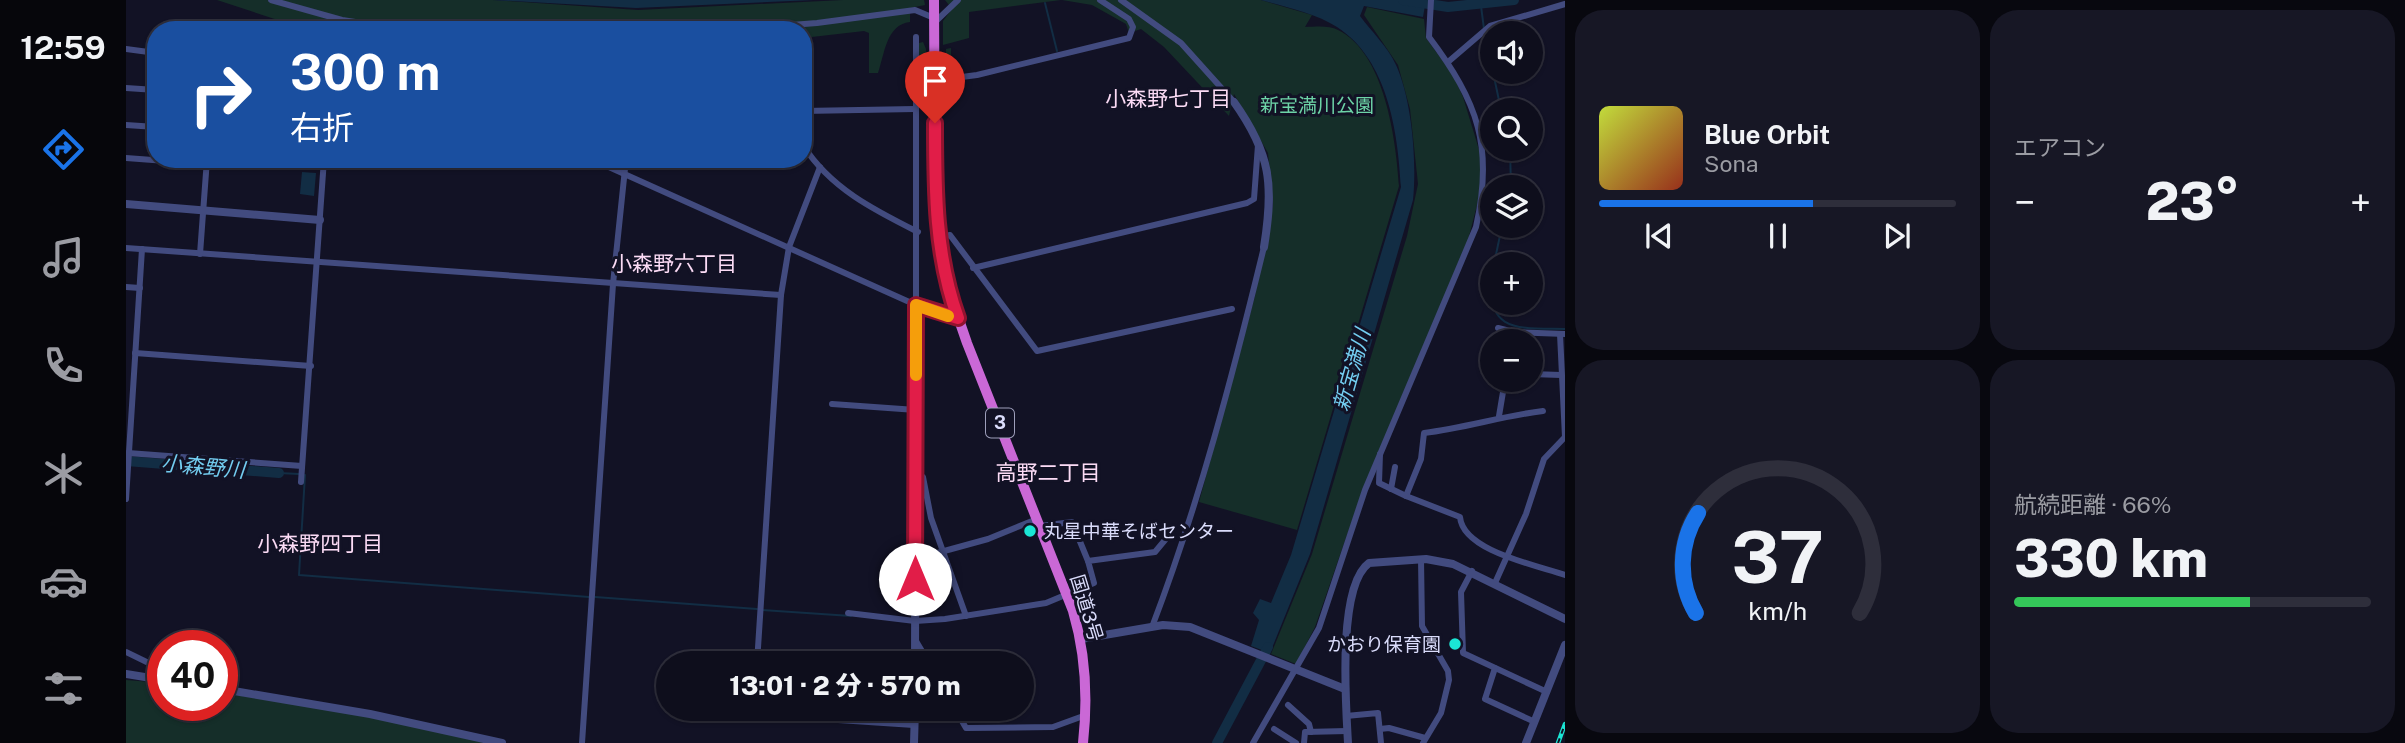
<!DOCTYPE html>
<html lang="ja">
<meta charset="utf-8">
<style>
:root{--surface:#0e0e1c;--page:#171725;--text:#f1f3f6;--muted:#9b9ca3;--line:#2e2e3b;--accent:#1a73e8}
body{margin:0;font-family:"Public Sans","Noto Sans JP",sans-serif;background:var(--page);color:var(--text);height:100vh;display:flex;flex-direction:column;font-size:26px;white-space:nowrap}
*{box-sizing:border-box;margin:0}
p{font-size:23px;color:var(--muted)}
.icon{flex:none;width:38px;height:38px;fill:none;stroke:currentColor;stroke-width:2;stroke-linecap:round;stroke-linejoin:round}
.map{position:relative;flex:1;overflow:hidden}
.panel{display:flex;flex-direction:column;gap:10px;padding:10px;background:#08080f;width:840px}
.panel>*{flex:none}
.guide{position:absolute;left:21px;top:21px;width:665px;height:147px;border-radius:28px;box-shadow:0 2px 5px #0004,0 0 0 2px var(--line);background:#1a4fa0;color:#fff;overflow:hidden}
.buttons{position:absolute;left:1354px;top:21px;display:grid;gap:14px}
.buttons a{display:grid;place-items:center;width:63px;height:63px;border-radius:50%;background:var(--surface);box-shadow:0 2px 5px #0004,0 0 0 2px var(--line);font-size:35px}
.speed{position:absolute;left:21px;top:630px;display:flex;gap:14px;font-size:35px;font-weight:700;text-align:center}
.speed>*{display:grid;place-content:center;width:91px;height:91px;border-radius:50%;background:var(--surface);box-shadow:0 2px 5px #0004,0 0 0 2px var(--line);line-height:1}
.speed .limit{border:10px solid #d22;background:#fff;color:#111}
.pin{position:absolute;display:grid;place-items:center;width:60px;height:60px;color:#fff;margin:-72px -30px;border-radius:50% 50% 50% 0;rotate:-45deg;box-shadow:0 0 7px #0007}
.pin .icon{rotate:45deg}
.me{position:absolute;width:77px;margin:-38px;rotate:0deg;stroke-linejoin:round;filter:drop-shadow(0 0 5px #0008)}
.turn{display:flex;align-items:center;gap:24px;height:147px;padding:0 28px;font-size:32px}
.turn .icon{width:91px;height:91px;stroke-width:2.5}
.turn b{display:block;font-size:49px;line-height:60px}
.big{font-size:52px;font-weight:800;line-height:1.1}
.panel .tile{flex:1;display:flex;flex-direction:column;justify-content:center;gap:10px;min-width:0;padding:0 24px;border-radius:28px;background:var(--page)}
.panel .dial{align-items:center;gap:0}
.dial svg{height:182px;overflow:visible;fill:none;stroke:var(--line);stroke-width:7;stroke-linecap:round;text-anchor:middle}
.dial text{fill:var(--text);stroke:none}
.song{display:flex;align-items:center;gap:21px}
.cover{width:84px;height:84px;border-radius:10px;background:linear-gradient(135deg,hsl(70 70% 55%),hsl(10 70% 35%))}
.played{height:7px;border-radius:4px;background:linear-gradient(90deg,var(--accent) 60%,var(--line) 60%)}
.keys{display:flex;justify-content:space-around;direction:ltr}
.heat{display:flex;justify-content:space-between;align-items:center;font-size:38px;direction:ltr}
.charge{height:10px;border-radius:5px;background:linear-gradient(90deg,#34c759 66%,var(--line) 0)}
.panel .tiles{flex:1;display:grid;gap:10px;grid-template-columns:repeat(2,1fr)}
.trip{position:absolute;left:530px;top:651px;width:378px;height:70px;border-radius:35px;background:var(--surface);box-shadow:0 2px 5px #0004,0 0 0 2px var(--line);font-weight:800;line-height:70px;text-align:center}
main{display:flex;flex:1;min-height:0}
.tab-bar{display:flex;flex-direction:column;width:126px;justify-content:space-around;align-items:center;background:#06060b;color:var(--muted)}
.tab-bar .icon{width:49px;height:49px}
.tab-bar .current{color:var(--accent)}
.tab-bar b{font-size:32px;color:var(--text)}
.map>svg:first-child{display:block}
.green{fill:#152e29}
.water{fill:#122d44}
.lines{fill:none;stroke-linecap:round;stroke-linejoin:round}
.stream{stroke:#122d44;stroke-width:2}
.river{stroke:#122d44;stroke-width:10}
.minor{stroke:#424b7f;stroke-width:6}
.tertiary{stroke:#424b7f;stroke-width:8}
.trunk{stroke:#ca68d6;stroke-width:10}
.rail-casing{stroke:#1be6d5;stroke-width:4.5}
.rail{stroke:#121225;stroke-width:2;stroke-dasharray:5;stroke-linecap:butt}
.route-casing{stroke:#92132f;stroke-width:18}
.route{stroke:#e11d48;stroke-width:12}
.slow{stroke:#f59e0b;stroke-width:12}
.poi-dot{fill:#1be6d5;stroke:#121225;stroke-width:2.5}
.labels{text-anchor:middle;stroke-width:6;stroke-linejoin:round;paint-order:stroke}
.shield{fill:#121225;stroke:#9e9fbb;stroke-width:2}
.shield-label{font-size:18px;font-weight:bold;fill:#dadcfb}
.park-label{font-size:19px;fill:#6dd4a7;stroke:#121225}
.poi-label{font-size:19px;fill:#dadcfb;stroke:#121225;text-anchor:start}
.street-label{font-size:19px;fill:#dadcfb;stroke:#121225}
.neighbourhood-label{font-size:21px;fill:#fbdbf5;stroke:#121225}
.water-label{font-size:21px;font-style:italic;fill:#73cdf0;stroke:#121225}
</style>
<main>
<nav class="tab-bar">
<b>12:59</b>
<svg class="icon current" aria-label="directions" viewBox="0 0 24 24"><path d="M12 3l9 9-9 9-9-9zM9 14v-3h6M13 9l2 2-2 2"/></svg>
<svg class="icon" aria-label="music" viewBox="0 0 24 24"><path d="M9 18V5l10-2v13"/><circle cx="6" cy="18" r="3"/><circle cx="16" cy="16" r="3"/></svg>
<svg class="icon" aria-label="phone" viewBox="0 0 24 24"><path d="M5 4h4l2 5-3 2q2 4 5 5l2-3 5 2v4C11 20 4 13 5 4z"/></svg>
<svg class="icon" aria-label="climate" viewBox="0 0 24 24"><path d="M12 3v18M4 7l16 10M4 17L20 7"/></svg>
<svg class="icon" aria-label="car" viewBox="0 0 24 24"><path d="M5 17H2v-5l4-1 3-4h7l3 4 3 1v5h-3M9 17h6M6 11h13"/><circle cx="7" cy="17" r="2"/><circle cx="17" cy="17" r="2"/></svg>
<svg class="icon" aria-label="filters" viewBox="0 0 24 24"><path d="M4 7h16M4 17h16"/><circle cx="9" cy="7" r="2"/><circle cx="15" cy="17" r="2"/></svg>
</nav>
<div class="map">
<svg width="1439" height="743" viewBox="0 0 1439 743">
<rect width="100%" height="100%" fill="#121225"/>
<!-- green -->
<g class="green">
<path d="M91,0H367L512,10L717,0H798L799,5L784,8V22C760,25 759,53 752,73H743V33L738,31L677,38V30H182Z"/>
<path d="M819,0H935L843,12V38L817,45V21L826,9Z"/>
<path d="M936,0H1135L1186,15L1179,27C1189,27 1203,25 1212,30C1259,53 1270,140 1273,186L1171,530L1073,502L1129,296L1147,205L1142,153L1108,94L1103,116L1038,47L1015,29L1003,33L1000,24L966,5Z"/>
<path d="M1241,7L1298,19L1300,38L1327,75L1337,97L1355,156L1356,186L1342,240L1238,486L1189,627L1170,664L1145,654L1186,554L1281,236L1292,184L1284,109L1272,65L1238,15Z"/>
<path d="M797,42L800,49L799,78H792L793,43Z"/>
<path d="M825,48V64L833,69L834,75L819,78L820,49Z"/>
<path d="M0,680L37,683V705H96V693L213,710L364,743H0Z"/>
</g>
<!-- water -->
<g class="water">
<path d="M367,0H688L510,8Z"/>
<path d="M1135,0H1300L1297,17L1238,6L1234,16C1245,31 1262,47 1270,65C1286,100 1291,162 1287,200L1184,554L1144,653L1125,646L1133,620L1127,613L1134,599L1145,603L1165,555L1275,187C1272,132 1262,60 1211,27C1189,13 1160,7 1135,0Z"/>
<path d="M176,172L190,173L188,196L174,194Z"/>
</g>
<g class="lines">
<!-- stream -->
<g class="stream">
<path d="M919,3L931,51"/>
<path d="M1355,6L1358,29"/>
<path d="M1359,35L1367,71"/>
<path d="M1367,72L1375,110"/>
<path d="M1384,149L1385,187"/>
<path d="M1368,264L1376,226"/>
<path d="M1367,273C1357,334 1394,328 1439,329"/>
<path d="M153,473L173,474"/>
<path d="M179,475L173,575L463,597"/>
<path d="M469,597L631,609"/>
<path d="M636,610L725,616"/>
</g>
<!-- river -->
<g class="river">
<path d="M1277,0L1322,7L1388,0"/>
<path d="M0,461L153,473"/>
<path d="M1091,743L1142,647"/>
</g>
<!-- minor -->
<g class="minor">
<path d="M145,0L216,20L283,30"/>
<path d="M995,0L1055,43L1108,102"/>
<path d="M809,22L832,0"/>
<path d="M602,30L691,23L789,10L808,18"/>
<path d="M0,49L30,53"/>
<path d="M1322,62L1364,26L1439,4"/>
<path d="M790,83L851,75L1003,38L1007,27L1003,19L974,0"/>
<path d="M0,88L30,90"/>
<path d="M677,111L789,109"/>
<path d="M0,125L30,127"/>
<path d="M677,145C704,188 748,210 792,232"/>
<path d="M0,158L80,164"/>
<path d="M465,159L790,305V37"/>
<path d="M813,237L824,235L911,351L1106,309"/>
<path d="M0,248L655,295"/>
<path d="M74,254L81,159"/>
<path d="M847,268L1121,203L1128,199L1132,145"/>
<path d="M0,287L14,288"/>
<path d="M1372,328L1388,332L1439,334"/>
<path d="M9,353L185,366"/>
<path d="M1405,374L1435,375"/>
<path d="M706,404L790,410"/>
<path d="M1417,411C1376,416 1339,428 1298,433L1295,459L1280,496L1334,517C1337,551 1410,565 1439,575"/>
<path d="M1373,416L1379,380"/>
<path d="M2,453L176,466"/>
<path d="M1254,454L1253,483L1280,496"/>
<path d="M790,476L797,477L805,518L840,616"/>
<path d="M175,482L198,159"/>
<path d="M1265,489L1269,467"/>
<path d="M0,499L16,249"/>
<path d="M914,526L946,522L962,561"/>
<path d="M789,559L862,539L911,519"/>
<path d="M1295,559L1296,626L1322,671L1323,680L1315,713L1297,743"/>
<path d="M1346,571L1335,592L1337,653L1421,692"/>
<path d="M1369,583L1400,514L1418,459L1439,437L1434,334"/>
<path d="M722,613L789,621L819,619L920,603L968,583L962,561L1029,552L1044,534"/>
<path d="M1026,627C1073,504 1107,374 1138,247"/>
<path d="M790,641L803,663"/>
<path d="M0,652L37,670"/>
<path d="M631,663L655,295L663,247L694,167"/>
<path d="M1369,668L1359,699L1409,722"/>
<path d="M1162,705L1183,724L1185,732"/>
<path d="M829,709L840,728L927,727L960,715"/>
<path d="M562,710L788,725"/>
<path d="M1220,716L1252,713L1255,743"/>
<path d="M1148,729L1170,743"/>
<path d="M1254,729L1263,728L1299,738"/>
<path d="M456,743L487,284L500,159"/>
<path d="M1127,743L1193,628L1239,490L1350,227C1368,147 1352,102 1303,37L1305,0"/>
<path d="M1178,743L1179,732L1221,731"/>
</g>
<!-- tertiary -->
<g class="tertiary">
<path d="M1108,102C1145,154 1148,185 1138,247"/>
<path d="M0,204L194,220"/>
<path d="M955,639L1037,625L1064,627L1219,689"/>
<path d="M789,663L790,305L832,318"/>
<path d="M0,674L37,680"/>
<path d="M96,689L244,714L376,743"/>
<path d="M788,743L789,709"/>
<path d="M1222,743C1220,706 1211,586 1243,563L1300,559L1327,564L1439,619"/>
<path d="M1400,743L1439,645"/>
</g>
<!-- trunk -->
<path class="trunk" d="M808,0L809,198L821,285L841,343L947,611C960,655 962,698 957,743"/>
<!-- rail casing -->
<g class="rail-casing">
<path id="rail" d="M1432,743L1439,724"/>
</g>
<!-- rail -->
<use href="#rail" class="rail"/>
</g>
<g class="lines">
<!-- route casing -->
<g class="route-casing">
<path id="route" d="M789,579L790,305L832,318C809,255 809,190 809,123"/>
</g>
<!-- route -->
<use href="#route" class="route"/>
<!-- slow -->
<path class="slow" d="M790,375V305L822,316"/>
</g>
<!-- markers -->
<g class="poi-dot">
<circle cx="904" cy="531" r="7"/>
<circle cx="1329" cy="644" r="7"/>
</g>
<g class="labels">
<!-- shield labels -->
<rect class="shield" x="860" y="408.5" width="28" height="29" rx="5"/>
<g class="shield-label">
<text x="874" y="429">3</text>
</g>
<!-- park labels -->
<g class="park-label">
<text x="1191" y="112">新宝満川公園</text>
</g>
<!-- poi labels -->
<g class="poi-label">
<text x="918" y="538">丸星中華そばセンター</text>
<text x="1315" y="651" text-anchor="end">かおり保育園</text>
</g>
<!-- street labels -->
<g class="street-label">
<text transform="translate(961 608) rotate(73)" y="7">国道3号</text>
</g>
<!-- neighbourhood labels -->
<g class="neighbourhood-label">
<text x="1042" y="106">小森野七丁目</text>
<text x="548" y="271">小森野六丁目</text>
<text x="922" y="480">高野二丁目</text>
<text x="194" y="551">小森野四丁目</text>
</g>
<!-- water labels -->
<g class="water-label">
<text transform="translate(1226 370) rotate(-74)" y="7">新宝満川</text>
<text transform="translate(77 467) rotate(5)" y="7">小森野川</text>
</g>
</g>
</svg>
<div class="buttons">
<a><svg class="icon" aria-label="sound" viewBox="0 0 24 24"><path d="M4 9h4l5-4v14l-5-4H4zM17 9q2 3 0 6"/></svg></a>
<a><svg class="icon" aria-label="search" viewBox="0 0 24 24"><circle cx="10" cy="10" r="6"/><path d="M15 15l6 6"/></svg></a>
<a><svg class="icon" aria-label="layers" viewBox="0 0 24 24"><path d="M12 4l9 5-9 5-9-5zM3 14l9 5 9-5"/></svg></a>
<a>+</a>
<a>−</a>
</div>
<div class="speed"><div class="limit">40</div></div>
<div class="pin" style="left:809px;top:123px;background:#d93025"><svg class="icon" aria-label="arrive" viewBox="0 0 24 24"><path d="M6 21V4h12l-3 4 3 4H6"/></svg></div>
<svg class="me" style="left:789px;top:579px" viewBox="-20 -20 40 40"><circle r="19" fill="#fff"/><path d="M0-13L10 11 0 6-10 11z" fill="#e11d48"/></svg>
<div class="trip">13:01 · 2 分 · 570 m</div>
<div class="guide">
<div class="turn"><svg class="icon" aria-label="right" viewBox="0 0 24 24"><path d="M7 20v-9h11M14 6l5 5-5 5"/></svg><div><b>300 m</b>右折</div></div>
</div>
</div>
<section class="panel">
<div class="tiles">
<div class="tile">
<div class="song"><i class="cover"></i><div><b>Blue Orbit</b><p>Sona</p></div></div>
<div class="played"></div>
<div class="keys"><svg class="icon" aria-label="previous" viewBox="0 0 24 24"><path d="M18 5L8 12l10 7zM5 5v14"/></svg><svg class="icon" aria-label="pause" viewBox="0 0 24 24"><path d="M8 5v14M16 5v14"/></svg><svg class="icon" aria-label="next" viewBox="0 0 24 24"><path d="M6 5l10 7-10 7zM19 5v14"/></svg></div>
</div>
<div class="tile"><p>エアコン</p>
<div class="heat"><a>−</a><b class="big">23°</b><a>+</a></div>
</div>
<div class="tile dial"><svg viewBox="0 0 100 80">
<path d="M14 69A42 42 0 1 1 86 69"/>
<path d="M14 69A42 42 0 0 1 15 25" stroke="#1a73e8"/>
<text x="50" y="56" font-size="32" font-weight="700">37</text>
<text x="50" y="72" font-size="11">km/h</text>
</svg></div>
<div class="tile"><p>航続距離 · 66%</p><b class="big">330 km</b><div class="charge"></div></div>
</div>
</section>
</main>
